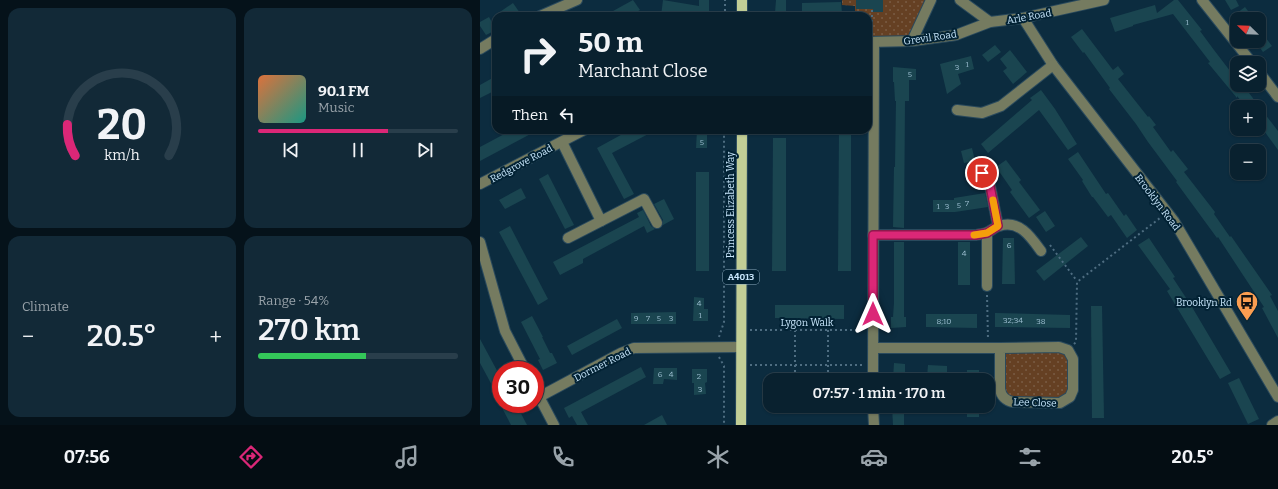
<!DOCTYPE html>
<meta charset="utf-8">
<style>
:root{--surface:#09212f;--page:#122937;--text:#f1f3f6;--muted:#99a3aa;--line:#293e4b;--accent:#db2777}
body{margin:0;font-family:Bitter,serif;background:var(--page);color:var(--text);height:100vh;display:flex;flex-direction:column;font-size:15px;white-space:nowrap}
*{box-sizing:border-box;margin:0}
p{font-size:13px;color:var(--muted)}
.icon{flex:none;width:22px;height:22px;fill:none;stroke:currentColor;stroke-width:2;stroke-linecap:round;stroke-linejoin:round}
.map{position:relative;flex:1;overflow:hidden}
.details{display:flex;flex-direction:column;gap:8px;padding:8px;background:#05121a;width:480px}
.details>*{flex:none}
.banner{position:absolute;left:12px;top:12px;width:380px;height:122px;border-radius:12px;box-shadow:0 1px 3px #0004,0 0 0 1px var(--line);background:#09212f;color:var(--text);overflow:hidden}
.needle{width:26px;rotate:293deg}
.buttons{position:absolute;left:750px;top:12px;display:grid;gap:8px}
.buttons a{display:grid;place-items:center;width:36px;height:36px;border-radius:8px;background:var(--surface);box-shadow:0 1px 3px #0004,0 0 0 1px var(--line);font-size:20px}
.speed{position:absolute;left:12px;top:361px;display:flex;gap:8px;font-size:20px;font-weight:700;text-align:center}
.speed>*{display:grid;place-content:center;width:52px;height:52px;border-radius:50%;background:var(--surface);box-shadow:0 1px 3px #0004,0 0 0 1px var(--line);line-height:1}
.speed .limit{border:6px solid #d22;background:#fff;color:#111}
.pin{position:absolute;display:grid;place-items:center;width:34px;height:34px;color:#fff;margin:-17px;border:2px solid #fff;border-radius:50%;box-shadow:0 1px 4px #0007}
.me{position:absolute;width:44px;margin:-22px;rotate:0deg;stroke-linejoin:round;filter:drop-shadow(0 0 3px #0008)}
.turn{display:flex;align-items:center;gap:14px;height:84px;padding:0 20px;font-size:18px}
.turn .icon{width:52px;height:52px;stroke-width:2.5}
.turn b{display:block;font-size:28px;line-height:34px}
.then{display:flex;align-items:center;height:38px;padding:0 20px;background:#0003;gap:8px;font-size:15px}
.big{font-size:30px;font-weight:600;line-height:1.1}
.details .tile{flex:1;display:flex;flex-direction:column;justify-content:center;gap:6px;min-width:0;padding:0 14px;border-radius:12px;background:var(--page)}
.details .dial{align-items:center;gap:0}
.dial svg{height:104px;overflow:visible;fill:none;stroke:var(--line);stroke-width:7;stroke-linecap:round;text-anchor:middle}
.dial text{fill:var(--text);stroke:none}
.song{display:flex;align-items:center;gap:12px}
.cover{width:48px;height:48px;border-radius:6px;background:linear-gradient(135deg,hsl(20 70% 55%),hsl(170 70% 35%))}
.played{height:4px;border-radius:2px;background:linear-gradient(90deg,var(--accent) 65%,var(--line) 65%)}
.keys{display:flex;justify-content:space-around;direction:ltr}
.heat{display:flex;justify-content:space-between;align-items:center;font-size:22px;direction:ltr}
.charge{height:6px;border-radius:3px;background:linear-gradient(90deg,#34c759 54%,var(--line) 0)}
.details .tiles{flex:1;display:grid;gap:8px;grid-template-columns:repeat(2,1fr)}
.trip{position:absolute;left:283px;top:373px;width:232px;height:40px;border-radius:12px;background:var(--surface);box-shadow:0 1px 3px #0004,0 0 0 1px var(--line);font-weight:600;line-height:40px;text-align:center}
.menu{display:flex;height:64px;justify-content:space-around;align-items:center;background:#040d13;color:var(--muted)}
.menu .icon{width:28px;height:28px}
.menu .on{color:var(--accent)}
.menu b{font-size:18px;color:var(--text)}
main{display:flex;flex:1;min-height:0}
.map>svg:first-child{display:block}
.grass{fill:url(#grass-dots)}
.building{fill:#1a4550}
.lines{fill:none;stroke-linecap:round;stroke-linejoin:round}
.minor-casing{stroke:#2a4a5d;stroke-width:12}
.major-casing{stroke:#2a4a5d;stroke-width:12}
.path{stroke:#4e6d81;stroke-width:2;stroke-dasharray:2 3;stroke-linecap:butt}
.minor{stroke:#757b60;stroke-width:10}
.major{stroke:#c2ce96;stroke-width:10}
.route-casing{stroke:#8e194d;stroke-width:10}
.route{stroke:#db2777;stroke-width:7}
.slow{stroke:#f59e0b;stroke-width:7}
.labels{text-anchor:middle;stroke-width:4;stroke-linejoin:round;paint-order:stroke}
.number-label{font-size:8px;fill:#9cbed0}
.shield{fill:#022234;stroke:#8dabbf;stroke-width:1}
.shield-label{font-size:9px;font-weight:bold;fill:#c8e6fb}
.street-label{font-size:10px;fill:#c8e6fb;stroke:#022234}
.poi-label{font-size:10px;fill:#c8e6fb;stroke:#022234;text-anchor:end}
</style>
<main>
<section class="details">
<div class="tiles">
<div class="tile dial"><svg viewBox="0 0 100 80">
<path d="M14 69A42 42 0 1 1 86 69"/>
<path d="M14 69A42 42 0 0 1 8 45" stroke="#db2777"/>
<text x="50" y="56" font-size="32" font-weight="700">20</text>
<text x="50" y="72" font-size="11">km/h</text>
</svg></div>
<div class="tile">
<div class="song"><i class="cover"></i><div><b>90.1 FM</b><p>Music</p></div></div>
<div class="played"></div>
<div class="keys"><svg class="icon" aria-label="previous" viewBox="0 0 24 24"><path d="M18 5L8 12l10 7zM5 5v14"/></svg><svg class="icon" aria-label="pause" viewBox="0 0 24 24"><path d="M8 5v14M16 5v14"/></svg><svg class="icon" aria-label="next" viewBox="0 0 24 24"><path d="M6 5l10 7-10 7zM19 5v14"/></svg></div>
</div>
<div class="tile"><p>Climate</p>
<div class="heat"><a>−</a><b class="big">20.5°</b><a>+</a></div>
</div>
<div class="tile"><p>Range · 54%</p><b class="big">270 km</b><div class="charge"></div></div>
</div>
</section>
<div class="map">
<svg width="798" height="425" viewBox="0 0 798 425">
<defs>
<pattern id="grass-dots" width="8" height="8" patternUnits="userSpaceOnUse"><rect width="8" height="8" fill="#654023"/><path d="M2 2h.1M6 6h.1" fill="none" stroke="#7a5c44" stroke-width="1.8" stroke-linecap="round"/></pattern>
</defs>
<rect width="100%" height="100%" fill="#0c2c3f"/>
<!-- grass -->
<g class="grass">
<path d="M362,0H451L432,41L388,42V16H375V6L362,5Z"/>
<path d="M579,347L592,356L587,400L526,399L520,348Z"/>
</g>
<!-- building -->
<g class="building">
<path d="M153,0L160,10L149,16H124Z"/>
<path d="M183,0L219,6V0H229V16H181Z"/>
<path d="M296,0H306V13H295Z"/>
<path d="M376,0H403V12H393V9H376Z"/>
<path d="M694,0H698L722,30L720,31L734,50L757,80V85H761L769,93L798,131V150L779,124V107H766L757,96V98L728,63L730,62L693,14L653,25V26L635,32L630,18L675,5L677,13Z"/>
<path d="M745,0H756L759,6L751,10Z"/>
<path d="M361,2L362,13L322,14V3Z"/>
<path d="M33,3L40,13L35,16H14Z"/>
<path d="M765,7L774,19H749Z"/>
<path d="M9,17L16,30L6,35L0,26V22Z"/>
<path d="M602,29L633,70L638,66L644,74L638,79L668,117L669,116L676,125L673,127L691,152L693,150L708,169L704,172L735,212L734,214L750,237L751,236L792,295L790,296L798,311V338L782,308L784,307L738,237L737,238L696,182L697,181L668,142L656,124L629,89L630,88L604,52L603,53L591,37Z"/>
<path d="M779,29L792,46L783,52L775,41H779Z"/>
<path d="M515,45L521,52L508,62L502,55Z"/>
<path d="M530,50L547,72L533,84L523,71L527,68L520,59Z"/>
<path d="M491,56L494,69L478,74L481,84L467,94L460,64Z"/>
<path d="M413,67L436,69V80H429V101H425L424,228L413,227L414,167H415L416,101H415L414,82H413Z"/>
<path d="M16,76V90L0,98V85Z"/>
<path d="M561,90L575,109L597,144L588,150L559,110L508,153L501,144L552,100L550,98Z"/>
<path d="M32,130H58L0,161V147Z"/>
<path d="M150,130H176L132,153L154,194L144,199L117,148Z"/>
<path d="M217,130H227V148H216Z"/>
<path d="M359,130H371V271H358Z"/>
<path d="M293,138H306V271H292Z"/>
<path d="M492,148L495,161L484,163L481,151Z"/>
<path d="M598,152L626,194L628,193L644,216L646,214L657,230L647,238L631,215L628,217L613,197H612L602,181L603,180L588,159Z"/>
<path d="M526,160L541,180L539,182L560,210L549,218L530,192L532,190L516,167Z"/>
<rect x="216" y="172" width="13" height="99"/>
<path d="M68,174L94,225L85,229L59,179Z"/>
<path d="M41,188L46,198L25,209L19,200Z"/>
<path d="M505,193L508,207L475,212H453V200H474V198Z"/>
<path d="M184,199L194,219L183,225V220L174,204Z"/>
<path d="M163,210L171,226L175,229L167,233L164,226L103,259V263L80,275L73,262L159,217L157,213Z"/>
<path d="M565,211L575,226L566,232L556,217Z"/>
<path d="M30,226L68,299L58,305L19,232Z"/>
<path d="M601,237L608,246L564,281L556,271Z"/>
<path d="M523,238H534L535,284H522Z"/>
<path d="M669,238L695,277L693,278L712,307L751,373L740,379L687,291L690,289L658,245Z"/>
<path d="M414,242H424V317H426V327L411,328V317H413L414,303Z"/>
<rect x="478" y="242" width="12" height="43"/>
<path d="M214,297L224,298V309H228V321H213Z"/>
<path d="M295,305H364V319L295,318Z"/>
<path d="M611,306H622L624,418H612Z"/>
<path d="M196,312V324H151V313Z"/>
<path d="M515,313L590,315V328L515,327Z"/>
<path d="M446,314H497V328L446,327Z"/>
<path d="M52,316L63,337H62L70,353H72L77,363L63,370L58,360L60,359L41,322Z"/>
<path d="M137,319L142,328L92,355L87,346Z"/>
<path d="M0,339L21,378V402L0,363Z"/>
<path d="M414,363L425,364V380H413Z"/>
<path d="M448,365L467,366V378L447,377Z"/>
<path d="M161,367L166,377L101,412L108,425H97L92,416L89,418L84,408Z"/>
<path d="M174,368H197V380L184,379L183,384H173Z"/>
<path d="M212,369H227V382L225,383L226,394L214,395V383H212Z"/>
<rect x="487" y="370" width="12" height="10"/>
<path d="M759,378L779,419L768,424L748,383Z"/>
<path d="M20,404H36L47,425H31Z"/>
<path d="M412,406H424V425H413Z"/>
<rect x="487" y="406" width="12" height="11"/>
<path d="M182,415L187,425H164Z"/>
</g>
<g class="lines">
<!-- minor casing -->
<g class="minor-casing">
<g id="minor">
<path d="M480,0L510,22"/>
<path d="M722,0L772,63"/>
<path d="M60,16L97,0"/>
<path d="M543,18L573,65L694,221L798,397"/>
<path d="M432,41L451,0"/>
<path d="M388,42L432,41L476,35L510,22L543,18L624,0"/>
<path d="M0,49L16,39"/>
<path d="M779,72L798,97"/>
<path d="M477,110L502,113L521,106L573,65"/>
<path d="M82,142L121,221"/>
<path d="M502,173L510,186L518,226"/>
<path d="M0,184L104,130"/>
<path d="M507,233V286"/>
<path d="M393,235H496C500,234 504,234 508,232C512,230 515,227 519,226C539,219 551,237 561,251"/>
<path d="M88,238L164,199L177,223"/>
<path d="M0,242L25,331L45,370"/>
<path d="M394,348H520V389C521,396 526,401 533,402L580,403L590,397L593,390V359L588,350L579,347L520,348"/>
<path d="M393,380L394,42"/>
<path d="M55,389L74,425"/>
<path d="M59,397L141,353L154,348L261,347"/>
<path d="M393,406L394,425"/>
<path d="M792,425L798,421"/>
</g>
</g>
<!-- major casing -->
<g class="major-casing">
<g id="major">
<path d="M262,0V16"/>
<path d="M261,425L262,130"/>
</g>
</g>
<!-- path -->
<g class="path">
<path d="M245,16V0"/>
<path d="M392,32V9"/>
<path d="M570,245L597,281"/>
<path d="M507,295L508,339"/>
<path d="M270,330H384"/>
<path d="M239,337L244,322V130"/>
<path d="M594,344L596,342L597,282L680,218"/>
<path d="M239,357L244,366V425"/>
<path d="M270,365H384"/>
<path d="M315,377V318"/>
<path d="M348,377V318"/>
</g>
<!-- minor -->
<use href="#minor" class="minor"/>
<!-- major -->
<use href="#major" class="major"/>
</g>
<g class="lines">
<!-- route casing -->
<g class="route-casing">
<path id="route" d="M393,314V235H496L507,233L518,226L510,186L502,173"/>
</g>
<!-- route -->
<use href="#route" class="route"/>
<!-- slow -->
<path class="slow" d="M494,235L507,233L518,226L513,200"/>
</g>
<!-- icons -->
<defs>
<g id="bus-pin" transform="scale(1.15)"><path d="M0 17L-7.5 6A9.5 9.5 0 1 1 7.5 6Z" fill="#fb9e51" stroke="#022234"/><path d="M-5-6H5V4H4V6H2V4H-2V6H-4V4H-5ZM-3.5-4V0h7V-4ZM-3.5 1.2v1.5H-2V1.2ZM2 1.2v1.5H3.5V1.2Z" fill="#111"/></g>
</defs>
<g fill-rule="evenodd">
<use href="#bus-pin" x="767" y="302"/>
</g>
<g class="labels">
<!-- number labels -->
<g class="number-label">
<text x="707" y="25">1</text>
<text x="487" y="67">1</text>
<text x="477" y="70">3</text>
<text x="430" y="77">5</text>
<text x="222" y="145">5</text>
<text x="487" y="206">7</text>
<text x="479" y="208">5</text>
<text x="458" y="209">1</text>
<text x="467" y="209">3</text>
<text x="529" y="248">6</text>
<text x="484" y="256">4</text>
<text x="219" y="306">4</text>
<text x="220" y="318">1</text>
<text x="156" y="321">9</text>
<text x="168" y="321">7</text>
<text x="179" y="321">5</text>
<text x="191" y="321">3</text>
<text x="533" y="323">32;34</text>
<text x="464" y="324">8;10</text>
<text x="561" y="324">38</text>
<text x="180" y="377">6</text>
<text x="191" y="377">4</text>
<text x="219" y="379">2</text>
<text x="220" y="392">3</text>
</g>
<!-- shield labels -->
<rect class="shield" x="243" y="270" width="36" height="14" rx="3"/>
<g class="shield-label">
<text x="261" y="280">A4013</text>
</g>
<!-- street labels -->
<g class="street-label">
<text transform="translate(549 16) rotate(-10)" y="4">Arle Road</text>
<text transform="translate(450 37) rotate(-8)" y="4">Grevil Road</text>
<text transform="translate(41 163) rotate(-28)" y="4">Redgrove Road</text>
<text transform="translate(678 202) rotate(53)" y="4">Brooklyn Road</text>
<text transform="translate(250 205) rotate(-90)" y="4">Princess Elizabeth Way</text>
<text x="327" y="326">Lygon Walk</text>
<text transform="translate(122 364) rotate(-27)" y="4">Dormer Road</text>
<text transform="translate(555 402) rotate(2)" y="4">Lee Close</text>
</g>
<!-- poi labels -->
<g class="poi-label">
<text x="752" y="306">Brooklyn Rd</text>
</g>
</g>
</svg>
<div class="buttons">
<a><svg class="needle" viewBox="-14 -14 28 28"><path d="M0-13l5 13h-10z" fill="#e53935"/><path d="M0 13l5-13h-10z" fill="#99a3aa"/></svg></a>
<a><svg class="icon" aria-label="layers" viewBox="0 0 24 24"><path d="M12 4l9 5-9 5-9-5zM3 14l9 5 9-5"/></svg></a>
<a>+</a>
<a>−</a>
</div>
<div class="speed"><div class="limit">30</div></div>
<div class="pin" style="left:502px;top:173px;background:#d93025"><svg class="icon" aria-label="arrive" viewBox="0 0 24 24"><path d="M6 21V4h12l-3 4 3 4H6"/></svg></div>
<svg class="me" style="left:393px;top:314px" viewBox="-20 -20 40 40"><path d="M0-17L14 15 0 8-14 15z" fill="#db2777" stroke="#fff" stroke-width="4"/></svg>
<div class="trip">07:57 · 1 min · 170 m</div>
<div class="banner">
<div class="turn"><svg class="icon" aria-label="right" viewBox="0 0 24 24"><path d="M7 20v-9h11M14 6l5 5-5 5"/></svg><div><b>50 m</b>Marchant Close</div></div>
<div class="then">Then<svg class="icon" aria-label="left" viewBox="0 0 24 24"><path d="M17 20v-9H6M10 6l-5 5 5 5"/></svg></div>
</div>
</div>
</main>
<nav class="menu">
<b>07:56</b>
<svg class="icon on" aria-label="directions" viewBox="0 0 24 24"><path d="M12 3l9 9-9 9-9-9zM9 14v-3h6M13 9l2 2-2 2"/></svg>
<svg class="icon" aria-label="music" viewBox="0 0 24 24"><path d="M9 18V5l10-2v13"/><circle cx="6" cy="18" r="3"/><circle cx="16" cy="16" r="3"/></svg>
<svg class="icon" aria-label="phone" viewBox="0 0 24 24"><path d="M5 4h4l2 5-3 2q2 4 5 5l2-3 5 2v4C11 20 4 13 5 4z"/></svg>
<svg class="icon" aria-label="climate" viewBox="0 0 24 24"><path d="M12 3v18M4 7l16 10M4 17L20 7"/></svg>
<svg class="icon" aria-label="car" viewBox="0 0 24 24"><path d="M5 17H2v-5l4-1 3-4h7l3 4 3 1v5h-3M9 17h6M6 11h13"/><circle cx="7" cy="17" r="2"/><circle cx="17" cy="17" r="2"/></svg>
<svg class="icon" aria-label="filters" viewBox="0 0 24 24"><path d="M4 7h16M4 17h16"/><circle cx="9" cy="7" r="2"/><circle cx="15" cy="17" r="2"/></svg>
<b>20.5°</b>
</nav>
